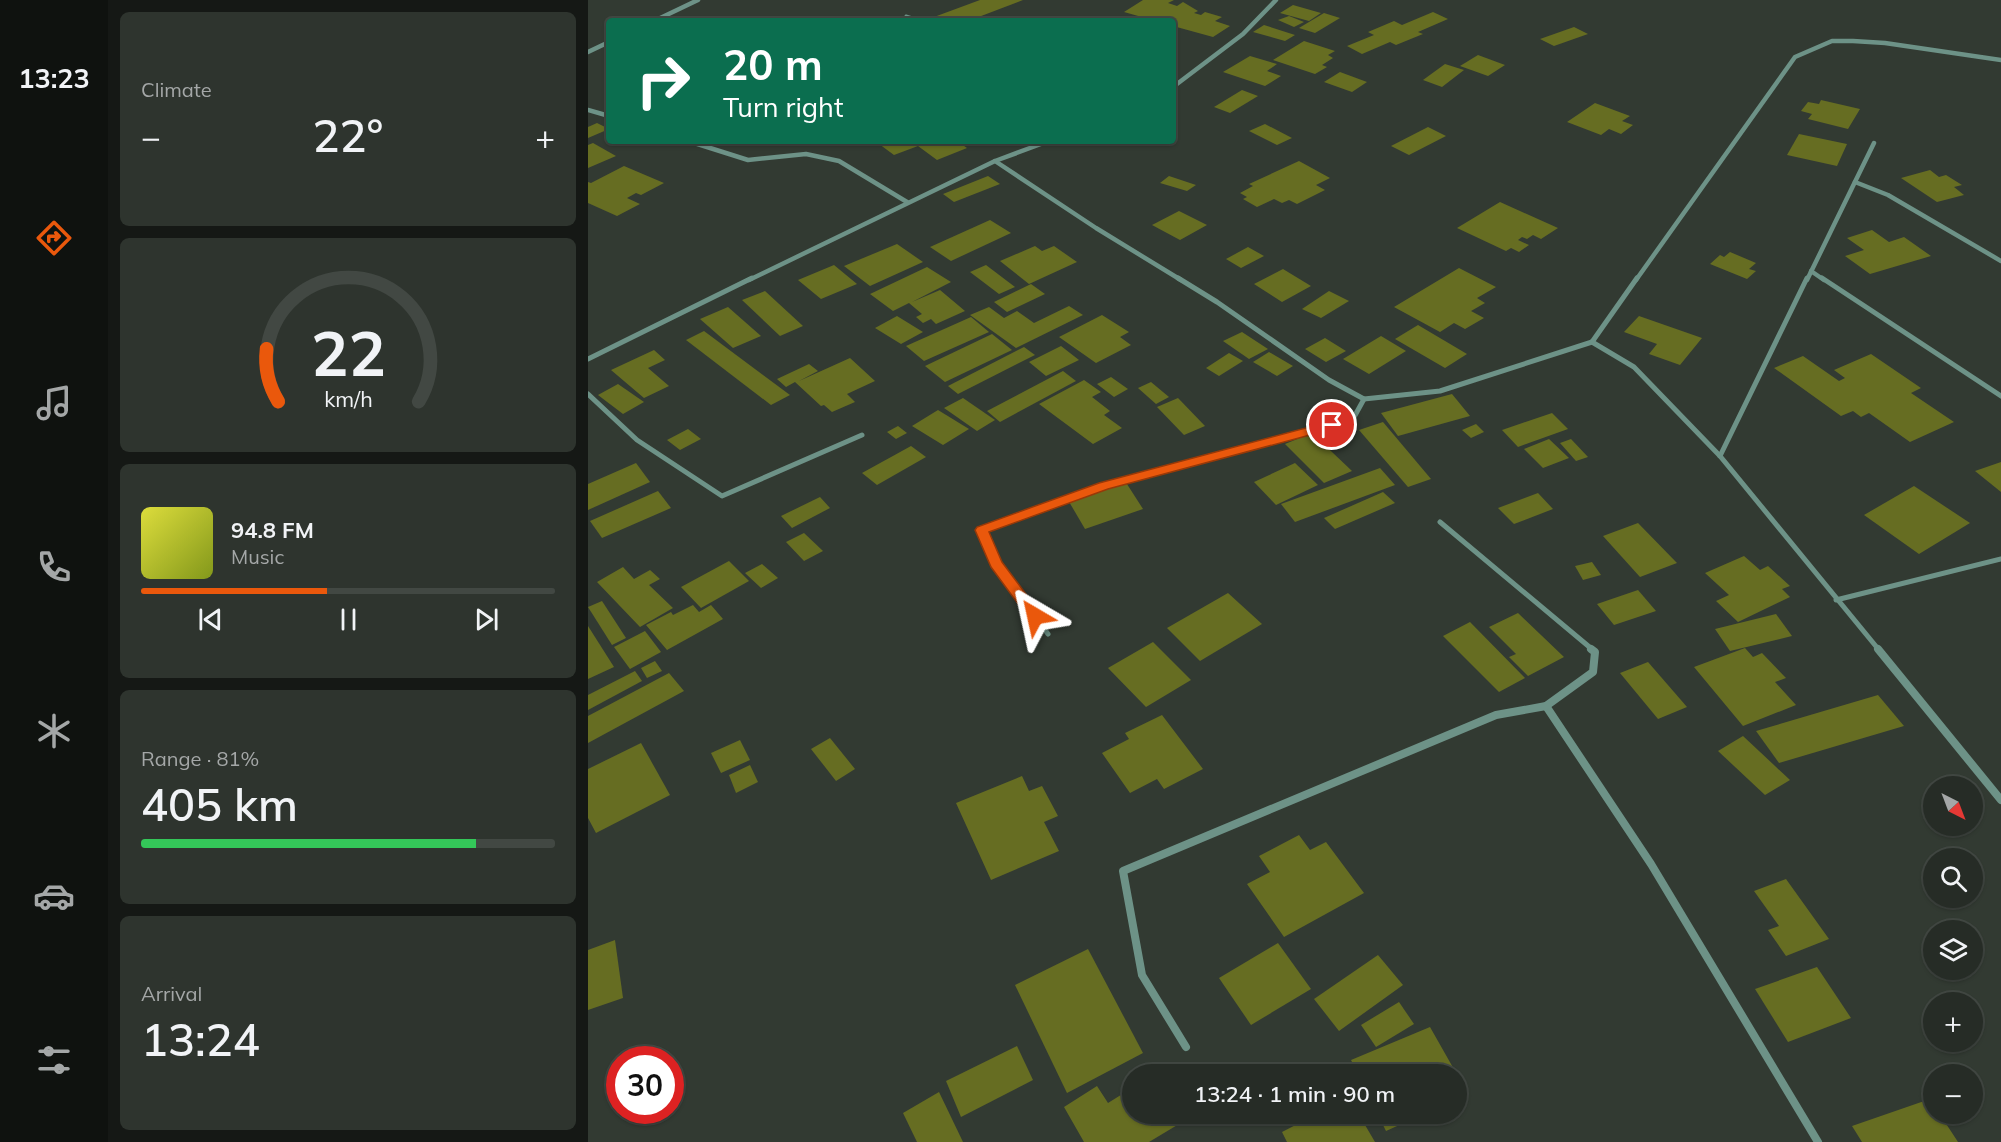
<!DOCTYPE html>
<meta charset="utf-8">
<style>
:root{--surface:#262c26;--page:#2e342e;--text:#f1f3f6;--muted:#a4a7a7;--line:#424843;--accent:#ea580c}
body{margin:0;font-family:Mulish,sans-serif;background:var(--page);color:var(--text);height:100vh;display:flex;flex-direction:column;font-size:22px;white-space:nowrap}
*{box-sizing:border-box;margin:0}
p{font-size:20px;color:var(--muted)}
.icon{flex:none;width:33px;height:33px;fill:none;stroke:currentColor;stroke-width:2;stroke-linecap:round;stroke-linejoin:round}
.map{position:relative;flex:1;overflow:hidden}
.drawer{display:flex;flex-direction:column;gap:12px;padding:12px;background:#151815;width:480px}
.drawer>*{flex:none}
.hud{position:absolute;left:18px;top:18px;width:570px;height:126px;border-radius:6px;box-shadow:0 2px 4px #0004,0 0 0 2px var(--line);background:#0b6e4f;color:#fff;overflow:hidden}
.needle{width:39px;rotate:138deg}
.fabs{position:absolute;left:1335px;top:776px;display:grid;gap:12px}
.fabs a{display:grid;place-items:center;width:60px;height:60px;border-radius:50%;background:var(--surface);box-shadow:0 2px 4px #0004,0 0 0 2px var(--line);font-size:30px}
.speed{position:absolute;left:18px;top:1046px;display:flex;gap:12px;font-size:30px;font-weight:700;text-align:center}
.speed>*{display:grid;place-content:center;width:78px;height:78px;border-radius:50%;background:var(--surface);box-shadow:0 2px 4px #0004,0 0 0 2px var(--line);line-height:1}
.speed .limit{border:9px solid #d22;background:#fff;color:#111}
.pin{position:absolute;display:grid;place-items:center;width:51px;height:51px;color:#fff;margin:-26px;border:3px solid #fff;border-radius:50%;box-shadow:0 2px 6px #0007}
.me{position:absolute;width:66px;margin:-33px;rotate:324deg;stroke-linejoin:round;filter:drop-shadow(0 0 4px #0008)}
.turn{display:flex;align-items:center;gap:21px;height:126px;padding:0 18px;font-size:27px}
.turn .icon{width:78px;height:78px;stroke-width:2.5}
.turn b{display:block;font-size:42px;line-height:51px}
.big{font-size:45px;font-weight:600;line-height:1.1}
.drawer .card{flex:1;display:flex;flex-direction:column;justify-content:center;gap:9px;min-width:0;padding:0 21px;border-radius:9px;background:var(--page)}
.drawer .dial{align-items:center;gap:0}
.dial svg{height:156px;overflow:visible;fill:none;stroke:var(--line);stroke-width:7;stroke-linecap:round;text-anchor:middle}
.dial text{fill:var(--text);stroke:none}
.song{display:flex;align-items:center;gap:18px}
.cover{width:72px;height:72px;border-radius:9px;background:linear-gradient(135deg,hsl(60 70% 55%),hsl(70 70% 35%))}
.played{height:6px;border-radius:3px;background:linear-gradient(90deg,var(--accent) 45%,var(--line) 45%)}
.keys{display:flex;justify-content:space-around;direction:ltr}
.heat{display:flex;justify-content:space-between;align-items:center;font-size:33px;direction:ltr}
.charge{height:9px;border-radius:4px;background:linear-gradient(90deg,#34c759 81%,var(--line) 0)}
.trip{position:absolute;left:534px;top:1064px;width:345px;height:60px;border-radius:30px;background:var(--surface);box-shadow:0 2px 4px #0004,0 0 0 2px var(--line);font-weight:600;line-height:60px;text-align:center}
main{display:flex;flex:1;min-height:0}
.tab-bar{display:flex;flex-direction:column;width:108px;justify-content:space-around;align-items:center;background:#0f120f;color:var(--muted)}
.tab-bar .icon{width:42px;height:42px}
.tab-bar .on{color:var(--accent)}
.tab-bar b{font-size:27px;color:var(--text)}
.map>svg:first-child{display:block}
.building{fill:#666d22}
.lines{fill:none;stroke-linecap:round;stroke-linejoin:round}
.service{stroke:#6d9287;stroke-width:3}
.minor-far2{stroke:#6d9287;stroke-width:4.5}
.minor-far1{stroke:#6d9287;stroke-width:5}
.minor{stroke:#6d9287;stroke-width:8}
.route{fill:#ea580c;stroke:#983908;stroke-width:1.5}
</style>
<main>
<nav class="tab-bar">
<b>13:23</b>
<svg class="icon on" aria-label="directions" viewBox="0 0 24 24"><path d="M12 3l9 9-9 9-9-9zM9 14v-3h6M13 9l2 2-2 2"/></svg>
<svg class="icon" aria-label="music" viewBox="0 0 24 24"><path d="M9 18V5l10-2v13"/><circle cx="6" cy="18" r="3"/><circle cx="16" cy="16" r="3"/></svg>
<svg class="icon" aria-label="phone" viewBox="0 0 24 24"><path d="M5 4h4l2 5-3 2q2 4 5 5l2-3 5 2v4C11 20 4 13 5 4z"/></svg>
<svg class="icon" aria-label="climate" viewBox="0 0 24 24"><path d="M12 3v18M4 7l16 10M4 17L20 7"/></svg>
<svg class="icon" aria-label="car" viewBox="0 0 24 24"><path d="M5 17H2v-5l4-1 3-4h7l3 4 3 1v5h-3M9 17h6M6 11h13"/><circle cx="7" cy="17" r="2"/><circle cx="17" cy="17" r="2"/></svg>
<svg class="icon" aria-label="filters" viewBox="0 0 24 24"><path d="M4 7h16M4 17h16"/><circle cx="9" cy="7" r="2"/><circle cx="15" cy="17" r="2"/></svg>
</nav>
<section class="drawer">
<div class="card"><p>Climate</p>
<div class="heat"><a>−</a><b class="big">22°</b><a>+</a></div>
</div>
<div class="card dial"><svg viewBox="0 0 100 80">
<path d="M14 69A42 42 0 1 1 86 69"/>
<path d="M14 69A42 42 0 0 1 8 42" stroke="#ea580c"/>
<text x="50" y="56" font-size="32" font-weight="700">22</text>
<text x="50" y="72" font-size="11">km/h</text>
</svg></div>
<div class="card">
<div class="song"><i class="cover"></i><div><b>94.8 FM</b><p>Music</p></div></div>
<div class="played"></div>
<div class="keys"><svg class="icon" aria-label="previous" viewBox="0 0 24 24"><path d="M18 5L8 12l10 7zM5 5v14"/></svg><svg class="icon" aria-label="pause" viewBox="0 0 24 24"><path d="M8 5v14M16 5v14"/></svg><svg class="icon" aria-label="next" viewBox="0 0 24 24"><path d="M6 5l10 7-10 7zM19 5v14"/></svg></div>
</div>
<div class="card"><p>Range · 81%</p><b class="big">405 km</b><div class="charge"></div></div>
<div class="card"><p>Arrival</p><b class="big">13:24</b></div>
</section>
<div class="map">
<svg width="1413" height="1142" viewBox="0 0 1413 1142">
<rect width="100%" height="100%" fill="#323a32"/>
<!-- building -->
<g class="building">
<path d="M392,0H435L380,21H353L346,17Z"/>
<path d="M555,0H586L580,3L589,6L595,2L610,11L606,13L613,15L617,12L634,17L627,21L642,26L625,37L585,26V21H568L536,12Z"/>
<path d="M705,5L733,13L721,21L692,13Z"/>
<path d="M845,12L860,19L830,32L835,34L808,45L802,42L774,54L759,46L786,35L780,32L806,21L814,25Z"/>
<path d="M736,13L752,18L727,33L711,28Z"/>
<path d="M701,16L716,22L706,27L690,20Z"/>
<path d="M676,25L707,35L697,41L665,32Z"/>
<path d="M986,27L1000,34L966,46L952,39Z"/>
<path d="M716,41L747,51L740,55L745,58L734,65L739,67L727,74L685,60Z"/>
<path d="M890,55L917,65L900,76L872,66Z"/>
<path d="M662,56L689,64L679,71L693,76L677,86L635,72Z"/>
<path d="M857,64L876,70L854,87L835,80Z"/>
<path d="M752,72L779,82L764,92L736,82Z"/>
<path d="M654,90L670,96L642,113L626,107Z"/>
<path d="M1233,100L1272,109L1260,129L1220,119L1224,114L1213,111L1220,102L1231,104Z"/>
<path d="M1007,103L1042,116L1034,121L1045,125L1033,134L1021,129L1013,135L979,122Z"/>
<path d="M9,123L21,129L0,138V127Z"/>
<path d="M677,124L704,138L689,145L661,131Z"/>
<path d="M840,127L858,136L821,155L803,146Z"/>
<path d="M1211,134L1259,144L1249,166L1199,155Z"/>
<path d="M287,141H369L379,148L349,160L330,146L306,155Z"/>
<path d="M5,143L28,156L0,168V145Z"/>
<path d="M711,161L742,178L728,185L737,190L709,204L701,200L694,203L686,199L669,207L655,199L659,197L652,193L665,186L661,184Z"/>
<path d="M36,166L76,183L53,195L48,193L39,198L52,204L29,216L0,203V182L3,183Z"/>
<path d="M1342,170L1351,177L1358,175L1374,185L1366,187L1376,195L1349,202L1313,178Z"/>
<path d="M400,176L412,184L366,202L355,194Z"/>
<path d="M581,176L608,185L599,191L572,183Z"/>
<path d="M912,202L970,228L953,239L945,235L939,239L934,237L930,240L941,245L931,252L923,248L918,251L869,228Z"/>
<path d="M591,211L619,225L592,240L564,225Z"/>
<path d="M402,220L423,233L363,261L342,247Z"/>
<path d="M1284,230L1301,242L1316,237L1343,256L1282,274L1257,256L1276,250L1259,238Z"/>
<path d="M309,244L335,262L282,286L256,266Z"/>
<path d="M447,246L454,251L466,246L489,262L441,284L412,261Z"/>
<path d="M660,247L676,256L653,268L638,259Z"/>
<path d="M1142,252L1168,263L1161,269L1168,271L1159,279L1122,264L1132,255L1136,257Z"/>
<path d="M246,265L269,284L233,299L210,280Z"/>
<path d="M398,265L427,287L411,294L382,272Z"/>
<path d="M339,267L363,282L324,302L352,290L377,311L348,324L343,319L335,323L328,317L334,314L321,303L305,311L282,294Z"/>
<path d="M871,268L908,287L889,298L897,303L883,311L896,318L877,329L866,323L852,332L806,307Z"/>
<path d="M695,269L723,286L694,302L666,284Z"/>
<path d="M443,284L457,294L419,312L406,302Z"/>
<path d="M177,291L215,326L192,336L154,300Z"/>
<path d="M741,291L761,301L733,318L714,309Z"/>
<path d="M481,306L495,315L428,348L382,315L401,307L416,318L429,311L446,323Z"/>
<path d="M140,307L173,336L145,348L112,319Z"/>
<path d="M514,315L541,332L532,337L543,345L508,363L471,337Z"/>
<path d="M309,316L335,332L313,344L287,328Z"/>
<path d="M1051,316L1114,338L1092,365L1061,354L1069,344L1036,332Z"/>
<path d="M383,317L401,332L336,361L318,346Z"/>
<path d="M830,325L879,354L857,368L807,339Z"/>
<path d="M116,331L202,395L183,405L98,340Z"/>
<path d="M654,332L680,349L661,359L635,341Z"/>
<path d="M404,334L424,350L357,382L337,366Z"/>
<path d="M793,336L818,351L781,374L755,359Z"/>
<path d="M737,338L758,351L738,362L717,349Z"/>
<path d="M473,346L491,360L458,376L441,362Z"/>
<path d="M436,347L447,355L370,394L360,386Z"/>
<path d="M66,350L77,360L60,368L81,386L56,398L23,370Z"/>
<path d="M681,352L705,366L689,376L665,362Z"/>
<path d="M641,353L655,361L631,376L618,368Z"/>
<path d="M1283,354L1333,388L1323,393L1366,422L1322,442L1281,413L1273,417L1265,411L1253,416L1186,368L1215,356L1251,381L1257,378L1246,370Z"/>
<path d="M262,358L287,381L259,394L267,402L244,412L236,405L233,406L207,382L198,387L189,379L221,364L230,371L211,381Z"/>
<path d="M475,371L488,381L412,422L399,411Z"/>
<path d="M523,377L540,389L526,397L509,384Z"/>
<path d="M496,380L513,392L504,397L522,411L516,415L534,428L505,444L451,404Z"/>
<path d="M563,382L581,397L568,404L550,388Z"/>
<path d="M30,384L56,402L35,414L10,395Z"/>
<path d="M864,394L882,416L810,436L793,413Z"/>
<path d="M375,398L407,420L389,431L356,408Z"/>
<path d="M590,398L617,426L596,435L569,407Z"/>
<path d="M350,410L381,429L355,445L324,426Z"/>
<path d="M964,413L980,429L930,447L914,430Z"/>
<path d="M795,422L843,479L820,487L771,430Z"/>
<path d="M888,424L896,432L883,438L874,430Z"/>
<path d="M310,426L319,433L308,439L299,432Z"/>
<path d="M100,429L113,439L92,450L79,440Z"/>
<path d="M753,429L763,439L744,447L734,437Z"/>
<path d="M724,433L764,471L736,483L697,444Z"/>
<path d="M961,439L981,458L955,468L936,449Z"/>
<path d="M983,439L1000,457L988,461L972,443Z"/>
<path d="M323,446L338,457L289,485L274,473Z"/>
<path d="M1413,462V492L1387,471Z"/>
<path d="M48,463L62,482L0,510V484Z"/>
<path d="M707,463L730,485L688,505L666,482Z"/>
<path d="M792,468L807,485L707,522L693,504Z"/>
<path d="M537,481L555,509L497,529L480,500Z"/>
<path d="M1326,486L1382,523L1331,554L1276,515Z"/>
<path d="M70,491L83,508L14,538L2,521Z"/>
<path d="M795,492L807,503L747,529L736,518Z"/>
<path d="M950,493L965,509L926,524L910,508Z"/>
<path d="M232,497L242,508L204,528L193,516Z"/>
<path d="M1050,523L1089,563L1052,577L1015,536Z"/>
<path d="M216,533L235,551L216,561L198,542Z"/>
<path d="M1156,556L1172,570L1180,566L1202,586L1194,589L1202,597L1150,622L1128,601L1141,595L1117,573Z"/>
<path d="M141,561L161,581L113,608L93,587Z"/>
<path d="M1004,562L1013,575L995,580L987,566Z"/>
<path d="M174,564L190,578L173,588L157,573Z"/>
<path d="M35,567L46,579L62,570L72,579L61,585L85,608L52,627L9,582Z"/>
<path d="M1050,590L1068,611L1026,625L1009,604Z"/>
<path d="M640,593L674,624L612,661L579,628Z"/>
<path d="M14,601L38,638L24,645L0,607Z"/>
<path d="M105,605L111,612L123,605L135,619L79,650L58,625L83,612L85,615Z"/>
<path d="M930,613L976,657L940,676L921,657L928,654L901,627Z"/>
<path d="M1188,614L1204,636L1142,651L1127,629Z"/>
<path d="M882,622L937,678L911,692L855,636Z"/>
<path d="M0,626L26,667L0,679Z"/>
<path d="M57,631L73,652L42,669L26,647Z"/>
<path d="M565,642L603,680L558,707L520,668Z"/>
<path d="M1157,648L1165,657L1174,653L1198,678L1187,682L1208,705L1155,726L1106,667Z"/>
<path d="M67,661L74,671L59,678L53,668Z"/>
<path d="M1060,662L1099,707L1070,719L1032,673Z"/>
<path d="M47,671L54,681L0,710V695Z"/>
<path d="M81,673L96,691L0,743V716Z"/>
<path d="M1290,695L1316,726L1191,763L1168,731Z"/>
<path d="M574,715L615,769L576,789L569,779L542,793L514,753L541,739L537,733Z"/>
<path d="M1155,736L1202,780L1177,795L1130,751Z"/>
<path d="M242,738L267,769L248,781L223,749Z"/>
<path d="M152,740L162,760L133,773L123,753Z"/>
<path d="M53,743L82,795L8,833L0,818V769Z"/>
<path d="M162,765L170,782L148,793L141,775Z"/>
<path d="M434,776L441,791L454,786L470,816L456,822L471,851L403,880L368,803Z"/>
<path d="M711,835L722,850L738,842L776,893L696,937L659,884L682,872L671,856Z"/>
<path d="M1198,879L1241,939L1198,956L1180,930L1191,926L1166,891Z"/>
<path d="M27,940L35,998L0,1010V950Z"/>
<path d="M690,943L723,989L663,1025L631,978Z"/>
<path d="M500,949L555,1053L479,1093L427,985Z"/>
<path d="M790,955L815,985L751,1031L726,999Z"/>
<path d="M1229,967L1263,1018L1200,1042L1167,989Z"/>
<path d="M811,1002L826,1024L788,1047L773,1025Z"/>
<path d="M842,1027L880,1094L868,1099V1074H770L763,1060Z"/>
<path d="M429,1046L445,1080L373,1117L358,1081Z"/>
<path d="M509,1086L520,1103L544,1088V1113H585L591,1124L561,1142H496L476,1107Z"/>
<path d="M351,1092L375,1142H329L315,1113Z"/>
<path d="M1342,1099L1346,1104V1113H1351L1370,1142H1274L1264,1126Z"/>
<path d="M731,1113H738L745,1126L770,1113L787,1142H699L694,1132Z"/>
<path d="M789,1113H838L798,1131Z"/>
</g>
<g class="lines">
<!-- service -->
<path class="service" d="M318,16L334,21"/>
<!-- minor-far2 -->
<g class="minor-far2">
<path d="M66,21L110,0"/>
<path d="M0,52L21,42"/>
<path d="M585,87L655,34L688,0"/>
<path d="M0,110L21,116"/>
<path d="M100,141L160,160L218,154L251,161L319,202"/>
<path d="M407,161L508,228L593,280"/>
<path d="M1267,182L1300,195L1413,261"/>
<path d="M1223,271L1236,280"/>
<path d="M161,280L407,161L461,141"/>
<path d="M1048,280L1207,57L1244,41H1265L1297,43L1413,60"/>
<path d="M1219,280L1286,143"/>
</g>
<!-- minor-far1 -->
<g class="minor-far1">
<path d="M590,278L629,302L741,380L776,399L852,391L1004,342L1049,278"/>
<path d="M1234,278L1413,396"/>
<path d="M1004,342L1046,367L1132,456L1291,650"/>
<path d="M0,359L164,278"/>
<path d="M0,394L49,440L134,496L274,435"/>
<path d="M1132,456L1219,278"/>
<path d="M852,522L1005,650"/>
<path d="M1248,600L1413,559"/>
<path d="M460,634L408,563L394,530L516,486L765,419L776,399"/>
</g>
<!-- minor -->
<g class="minor">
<path d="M1290,649L1413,800"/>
<path d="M958,706L1063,864L1230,1142"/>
<path d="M598,1047L554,975L535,871L908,715L958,706L1005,672L1007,652L1003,649"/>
</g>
</g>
<!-- route -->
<path class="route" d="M744,421L750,425L748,428L520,489L401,532L414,562L452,613L454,616L452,620H442L403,567L387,530L389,527L511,483Z"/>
</svg>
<div class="fabs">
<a><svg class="needle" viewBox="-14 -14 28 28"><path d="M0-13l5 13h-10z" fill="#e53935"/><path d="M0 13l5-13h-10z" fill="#a4a7a7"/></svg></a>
<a><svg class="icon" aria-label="search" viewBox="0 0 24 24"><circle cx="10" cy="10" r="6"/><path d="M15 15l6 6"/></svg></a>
<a><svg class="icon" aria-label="layers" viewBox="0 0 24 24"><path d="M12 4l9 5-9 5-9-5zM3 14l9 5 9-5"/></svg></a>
<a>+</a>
<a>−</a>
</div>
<div class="speed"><div class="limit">30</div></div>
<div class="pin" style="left:744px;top:425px;background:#d93025"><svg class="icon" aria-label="arrive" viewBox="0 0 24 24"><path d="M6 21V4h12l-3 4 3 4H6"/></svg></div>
<svg class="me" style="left:447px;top:616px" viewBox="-20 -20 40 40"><path d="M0-17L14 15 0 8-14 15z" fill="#ea580c" stroke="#fff" stroke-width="4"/></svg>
<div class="trip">13:24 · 1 min · 90 m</div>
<div class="hud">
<div class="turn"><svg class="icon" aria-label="right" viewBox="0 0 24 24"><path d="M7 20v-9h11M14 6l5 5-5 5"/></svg><div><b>20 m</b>Turn right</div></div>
</div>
</div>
</main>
